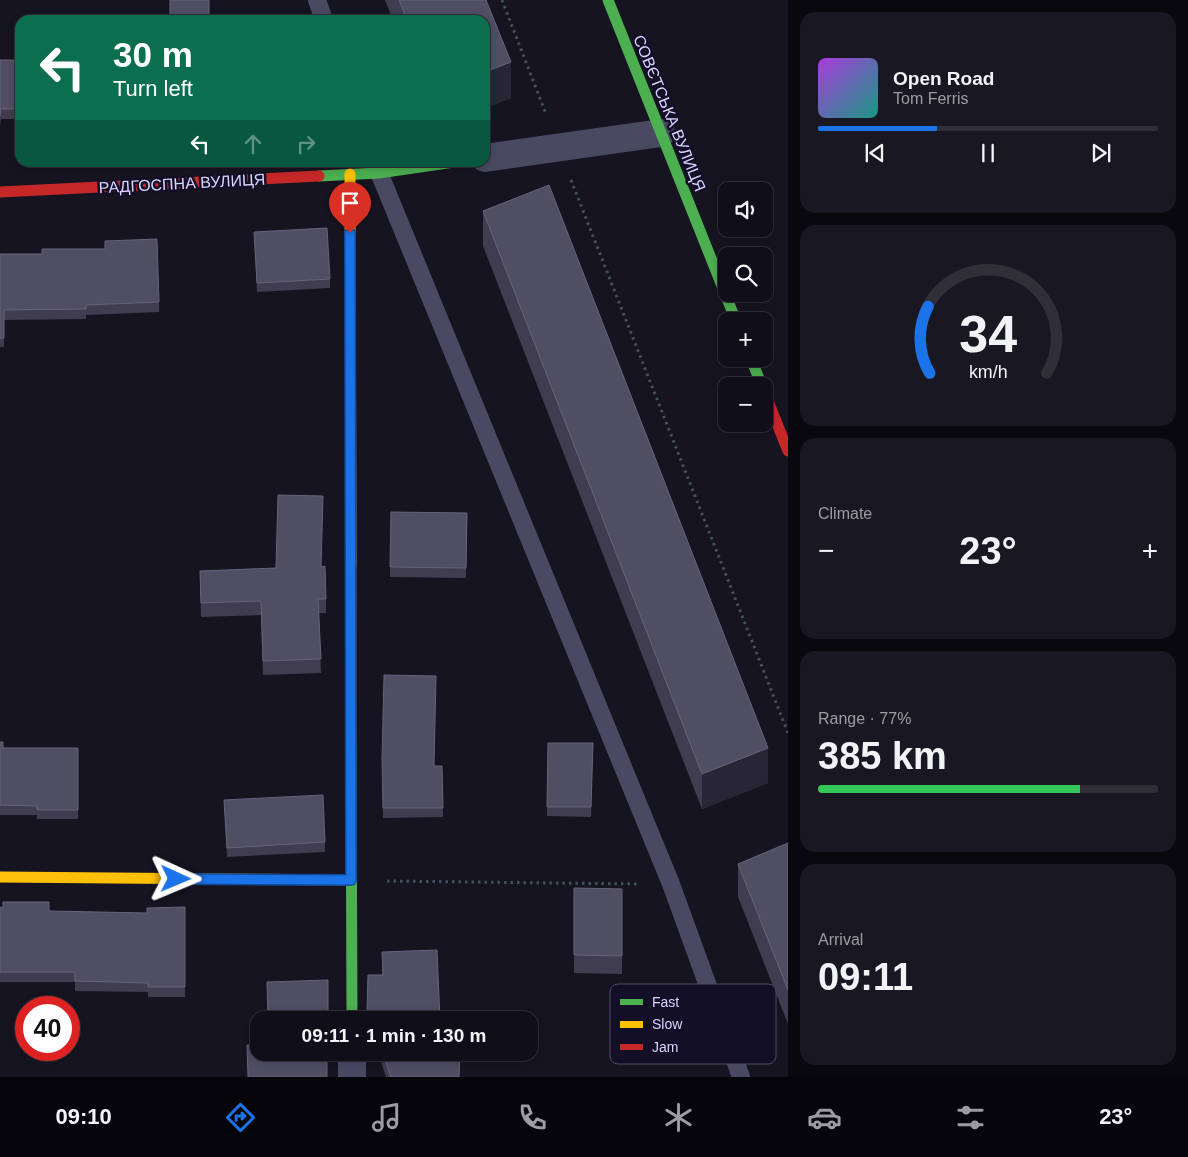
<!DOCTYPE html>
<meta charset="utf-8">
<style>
:root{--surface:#100f19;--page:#191822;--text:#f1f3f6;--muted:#9c9ca2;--line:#302f38;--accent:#1a73e8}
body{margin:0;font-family:Helvetica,sans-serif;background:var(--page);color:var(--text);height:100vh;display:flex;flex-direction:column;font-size:19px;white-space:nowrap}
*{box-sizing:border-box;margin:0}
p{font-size:16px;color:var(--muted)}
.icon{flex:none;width:28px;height:28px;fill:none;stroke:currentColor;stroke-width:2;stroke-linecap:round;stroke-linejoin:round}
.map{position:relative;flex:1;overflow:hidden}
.side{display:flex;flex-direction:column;gap:12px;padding:12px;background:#09080e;width:400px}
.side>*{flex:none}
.banner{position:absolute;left:15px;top:15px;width:475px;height:152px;border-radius:15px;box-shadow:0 2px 8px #0003,0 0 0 1px var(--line);background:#0b6e4f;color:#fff;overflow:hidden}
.buttons{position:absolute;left:718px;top:182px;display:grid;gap:10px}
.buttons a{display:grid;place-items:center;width:55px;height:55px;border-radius:10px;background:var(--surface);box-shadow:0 2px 8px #0003,0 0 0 1px var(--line);font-size:25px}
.speed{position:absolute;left:15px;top:996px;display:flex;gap:10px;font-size:25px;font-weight:700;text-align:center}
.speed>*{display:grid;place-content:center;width:65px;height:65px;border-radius:50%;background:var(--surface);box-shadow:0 2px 8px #0003,0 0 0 1px var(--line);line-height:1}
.speed .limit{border:8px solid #d22;background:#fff;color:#111}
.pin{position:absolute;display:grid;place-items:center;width:42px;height:42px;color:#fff;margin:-51px -21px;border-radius:50% 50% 50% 0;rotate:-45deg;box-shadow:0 0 5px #0007}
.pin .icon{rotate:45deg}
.me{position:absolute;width:55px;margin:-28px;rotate:91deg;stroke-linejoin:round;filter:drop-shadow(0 0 4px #0008)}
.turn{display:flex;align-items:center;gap:18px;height:105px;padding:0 15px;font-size:22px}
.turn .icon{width:65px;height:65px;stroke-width:2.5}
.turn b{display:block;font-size:35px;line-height:42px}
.lanes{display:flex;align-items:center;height:48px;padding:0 15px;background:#0003;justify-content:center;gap:25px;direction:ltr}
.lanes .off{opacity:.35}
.big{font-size:38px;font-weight:700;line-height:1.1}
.side .tile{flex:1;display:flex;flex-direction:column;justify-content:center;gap:8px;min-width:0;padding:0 18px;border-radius:15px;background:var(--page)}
.side .dial{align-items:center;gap:0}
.dial svg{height:130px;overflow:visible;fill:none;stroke:var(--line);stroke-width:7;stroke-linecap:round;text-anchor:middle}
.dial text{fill:var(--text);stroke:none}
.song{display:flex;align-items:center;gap:15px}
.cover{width:60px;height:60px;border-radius:8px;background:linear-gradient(135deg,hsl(280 70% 55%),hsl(170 70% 35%))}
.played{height:5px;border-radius:2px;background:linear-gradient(90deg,var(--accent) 35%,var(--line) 35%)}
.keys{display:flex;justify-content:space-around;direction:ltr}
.heat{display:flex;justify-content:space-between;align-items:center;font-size:28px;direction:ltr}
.charge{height:8px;border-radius:4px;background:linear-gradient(90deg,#34c759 77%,var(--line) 0)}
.trip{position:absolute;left:250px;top:1011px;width:288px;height:50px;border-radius:15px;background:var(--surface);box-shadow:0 2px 8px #0003,0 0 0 1px var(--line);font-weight:700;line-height:50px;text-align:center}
.tab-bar{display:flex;height:80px;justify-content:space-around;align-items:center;background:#06060a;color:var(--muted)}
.tab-bar .icon{width:35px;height:35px}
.tab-bar .current{color:var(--accent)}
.tab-bar b{font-size:22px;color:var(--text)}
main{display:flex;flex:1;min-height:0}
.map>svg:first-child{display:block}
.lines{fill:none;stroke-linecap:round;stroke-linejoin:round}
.path{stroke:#44505f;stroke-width:3;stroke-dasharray:2.5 4;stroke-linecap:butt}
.lane{stroke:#4a4962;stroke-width:18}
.street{stroke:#4a4962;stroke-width:28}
.fast{stroke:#4caf50;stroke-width:11}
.slow{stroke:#ffc107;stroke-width:11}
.jam{stroke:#c62828;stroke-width:11}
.wall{fill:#403d50}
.shaded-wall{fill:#282635}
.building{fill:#504e63;stroke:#66637b}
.route-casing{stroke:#114b97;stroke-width:12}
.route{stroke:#1a73e8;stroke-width:9}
.labels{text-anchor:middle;stroke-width:5;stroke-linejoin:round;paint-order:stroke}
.street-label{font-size:16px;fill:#d9d4ff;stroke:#130f26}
.key{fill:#130f26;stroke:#4e4a67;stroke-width:1}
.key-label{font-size:14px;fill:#d9d4ff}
</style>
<main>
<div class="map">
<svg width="788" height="1077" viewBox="0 0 788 1077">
<rect width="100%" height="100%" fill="#161421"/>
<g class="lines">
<!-- path -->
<g class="path">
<path d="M502,0L546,114"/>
<path d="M571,180L788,733"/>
<path d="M387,881L638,884"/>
</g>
<!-- lane -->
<g class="lane">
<path d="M317,0L324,20"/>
<path d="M376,165L671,884L741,1077"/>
</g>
<!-- street -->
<g class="street">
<path d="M485,158L661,133"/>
<path d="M352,1052V1077"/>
</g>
<!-- fast -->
<g class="fast">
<path d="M608,0L736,321"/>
<path d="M319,176L379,173L454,162"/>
<path d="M751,359L762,386"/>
<path d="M351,742L352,1020"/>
</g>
<!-- slow -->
<g class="slow">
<path d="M350,174L351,566"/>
<path d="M0,877L351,880"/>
</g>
<!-- jam -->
<g class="jam">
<path d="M0,192L319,176"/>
<path d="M764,391L788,451"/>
<path d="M351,566V742"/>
</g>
</g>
<!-- wall -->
<g class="wall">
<path d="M385,0H486L511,98L485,108V20H393Z"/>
<path d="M0,60H20V119H1L0,126Z"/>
<path d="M483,211L768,783L702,809L483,246Z"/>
<path d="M254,232L330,279V288L257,292Z"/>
<path d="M0,254L159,302V312L86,315V319L4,320V347H0Z"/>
<path d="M391,512L467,513L466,578L390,577Z"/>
<path d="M321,567L326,599V613H319L321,673L263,675L261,615L201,617L200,571Z"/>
<path d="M0,742L3,748H78V819H37V815H0Z"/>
<path d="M548,743H593L591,817L547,816Z"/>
<path d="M382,759L434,766H442L443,817L383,818Z"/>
<path d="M224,800L325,842V852L227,857Z"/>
<path d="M788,843V1024L738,897V864Z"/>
<path d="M574,888L622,889V974L574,973Z"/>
<path d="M0,907L49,911L147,913L185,907V997H148V992L75,991V982H0Z"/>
<path d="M382,952L440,1020H367L368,975H382Z"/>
<path d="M378,1052H460L459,1077H386Z"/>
</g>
<!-- shaded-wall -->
<g class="shaded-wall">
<path d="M511,62V98L485,108V72Z"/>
<path d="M768,748V783L702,809V774Z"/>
</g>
<!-- building -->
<g class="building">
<rect x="170" y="0" width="39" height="20"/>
<path d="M399,0H486L511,62L485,72V20H407Z"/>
<path d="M0,60H20V109H0V116Z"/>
<path d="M549,185L768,748L702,774L483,211Z"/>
<path d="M327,228L330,279L257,283L254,232Z"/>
<path d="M157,239L159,302L86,305V309L4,310V338H0V254H42V249H105V241Z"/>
<path d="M278,495L323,496L321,567L325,566L326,599H318L321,659L263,661L261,601L201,603L200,571L276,568Z"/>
<path d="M391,512L467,513L466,568L390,567Z"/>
<path d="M384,675L436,676L434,766H442L443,808H383L382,759Z"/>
<path d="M0,742H3V748H78V810H37V806L0,805Z"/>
<path d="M548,743H593L591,807H547Z"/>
<path d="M323,795L325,842L227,848L224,800Z"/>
<path d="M788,843V990L738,864Z"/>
<path d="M574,888L622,889V956L574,955Z"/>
<path d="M3,902H49V911L147,913V908L185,907V987H148V983L75,981V972H0V907L3,908Z"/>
<path d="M437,950L440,1020H370L367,1011L368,975H383L382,952Z"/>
<path d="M328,980V1020H268L267,982Z"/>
<path d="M247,1045H259V1052H327V1077H248Z"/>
<path d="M382,1052H460L459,1077H391Z"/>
</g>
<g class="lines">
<!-- route casing -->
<g class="route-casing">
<path id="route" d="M176,879L351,880L350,233"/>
</g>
<!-- route -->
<use href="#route" class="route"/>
</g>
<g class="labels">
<!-- street labels -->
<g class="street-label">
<text transform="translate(670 113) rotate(68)" y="6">СОВЄТСЬКА ВУЛИЦЯ</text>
<text transform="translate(182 183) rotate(-3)" y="6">РАДГОСПНА ВУЛИЦЯ</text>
</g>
</g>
<!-- legend -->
<rect x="610" y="984" width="166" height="80" rx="8" class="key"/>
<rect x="620" y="999" width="23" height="6" fill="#4caf50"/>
<rect x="620" y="1021" width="23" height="7" fill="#ffc107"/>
<rect x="620" y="1044" width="23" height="6" fill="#c62828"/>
<g class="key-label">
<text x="652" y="1007">Fast</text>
<text x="652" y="1029">Slow</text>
<text x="652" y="1052">Jam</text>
</g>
</svg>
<div class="buttons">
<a><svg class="icon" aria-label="sound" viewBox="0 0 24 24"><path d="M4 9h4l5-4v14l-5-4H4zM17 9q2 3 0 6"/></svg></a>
<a><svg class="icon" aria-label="search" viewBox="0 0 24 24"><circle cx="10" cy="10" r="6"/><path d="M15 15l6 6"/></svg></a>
<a>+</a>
<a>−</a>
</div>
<div class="speed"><div class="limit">40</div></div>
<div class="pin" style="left:350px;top:233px;background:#d93025"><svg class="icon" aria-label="arrive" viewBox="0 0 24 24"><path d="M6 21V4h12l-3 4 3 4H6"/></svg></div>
<svg class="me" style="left:176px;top:879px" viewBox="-20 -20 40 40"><path d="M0-17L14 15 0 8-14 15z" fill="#1a73e8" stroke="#fff" stroke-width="4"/></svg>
<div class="trip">09:11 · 1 min · 130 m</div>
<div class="banner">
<div class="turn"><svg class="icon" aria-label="left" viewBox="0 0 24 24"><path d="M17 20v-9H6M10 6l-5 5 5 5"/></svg><div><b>30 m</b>Turn left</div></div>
<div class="lanes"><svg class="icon" aria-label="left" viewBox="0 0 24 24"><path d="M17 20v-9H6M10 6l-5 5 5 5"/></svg><svg class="icon off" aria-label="ahead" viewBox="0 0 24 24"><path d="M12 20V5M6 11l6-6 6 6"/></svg><svg class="icon off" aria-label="right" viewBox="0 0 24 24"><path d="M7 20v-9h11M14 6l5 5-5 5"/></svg></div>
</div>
</div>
<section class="side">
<div class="tile">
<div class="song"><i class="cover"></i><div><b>Open Road</b><p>Tom Ferris</p></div></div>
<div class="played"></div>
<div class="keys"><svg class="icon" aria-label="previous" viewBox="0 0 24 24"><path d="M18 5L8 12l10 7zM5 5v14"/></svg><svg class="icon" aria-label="pause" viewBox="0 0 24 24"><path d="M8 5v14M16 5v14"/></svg><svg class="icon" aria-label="next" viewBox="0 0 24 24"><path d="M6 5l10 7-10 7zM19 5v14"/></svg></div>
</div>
<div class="tile dial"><svg viewBox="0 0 100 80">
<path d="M14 69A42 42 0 1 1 86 69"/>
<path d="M14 69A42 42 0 0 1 13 28" stroke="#1a73e8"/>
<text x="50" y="56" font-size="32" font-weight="700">34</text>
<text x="50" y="72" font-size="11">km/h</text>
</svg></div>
<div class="tile"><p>Climate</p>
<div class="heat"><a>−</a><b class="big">23°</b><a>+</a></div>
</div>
<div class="tile"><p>Range · 77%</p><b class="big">385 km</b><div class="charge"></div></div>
<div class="tile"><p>Arrival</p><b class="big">09:11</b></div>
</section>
</main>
<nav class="tab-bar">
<b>09:10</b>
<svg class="icon current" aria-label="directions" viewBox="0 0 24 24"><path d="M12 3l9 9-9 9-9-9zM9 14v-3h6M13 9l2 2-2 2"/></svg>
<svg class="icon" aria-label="music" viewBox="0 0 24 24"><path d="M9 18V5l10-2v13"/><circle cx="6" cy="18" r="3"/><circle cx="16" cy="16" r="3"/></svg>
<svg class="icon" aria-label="phone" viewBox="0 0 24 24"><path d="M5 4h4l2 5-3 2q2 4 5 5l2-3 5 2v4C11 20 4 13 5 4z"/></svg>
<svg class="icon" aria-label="climate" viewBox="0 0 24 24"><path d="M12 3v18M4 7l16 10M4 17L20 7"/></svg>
<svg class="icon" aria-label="car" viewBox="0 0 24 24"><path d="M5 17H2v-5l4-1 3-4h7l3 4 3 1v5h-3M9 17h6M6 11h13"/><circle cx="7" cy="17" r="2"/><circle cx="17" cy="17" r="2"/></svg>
<svg class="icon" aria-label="filters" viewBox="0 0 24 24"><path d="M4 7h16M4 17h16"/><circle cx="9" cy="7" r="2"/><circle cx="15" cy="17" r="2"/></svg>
<b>23°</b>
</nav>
